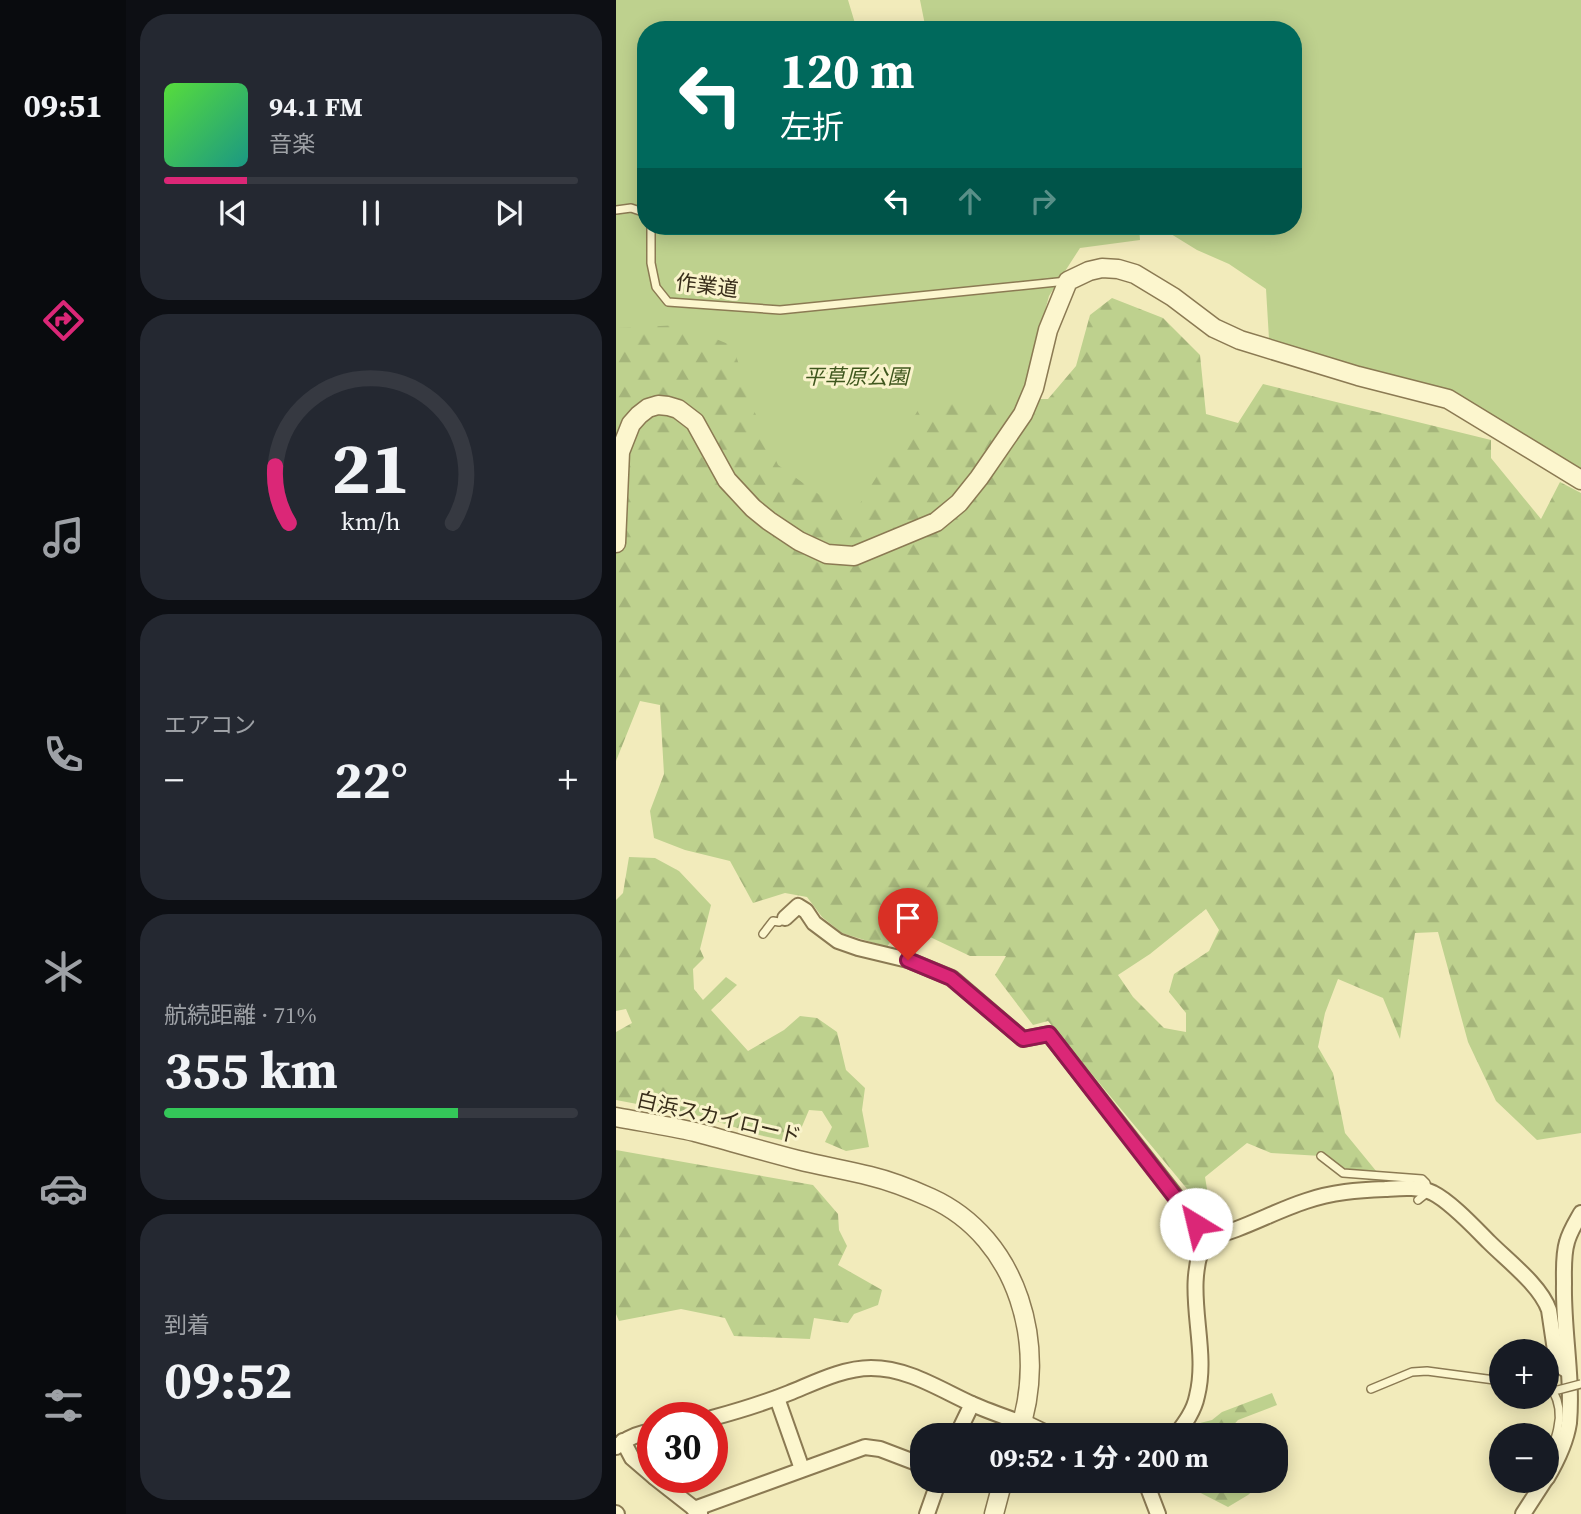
<!DOCTYPE html>
<html lang="ja">
<meta charset="utf-8">
<style>
:root{--surface:#171b24;--page:#242831;--text:#f1f3f6;--muted:#9ea1a6;--line:#363941;--accent:#db2777}
body{margin:0;font-family:"Source Serif 4","Noto Sans JP",serif;background:var(--page);color:var(--text);height:100vh;display:flex;flex-direction:column;font-size:26px;white-space:nowrap}
*{box-sizing:border-box;margin:0}
p{font-size:23px;color:var(--muted)}
.icon{flex:none;width:38px;height:38px;fill:none;stroke:currentColor;stroke-width:2;stroke-linecap:round;stroke-linejoin:round}
.map{position:relative;flex:1;overflow:hidden}
.sheet{display:flex;flex-direction:column;gap:14px;padding:14px;background:#0d0f14;width:490px}
.sheet>*{flex:none}
.guide{position:absolute;left:21px;top:21px;width:665px;height:214px;border-radius:28px;box-shadow:0 4px 18px #0003;background:#00695c;color:#fff;overflow:hidden}
.buttons{position:absolute;left:873px;top:1339px;display:grid;gap:14px}
.buttons a{display:grid;place-items:center;width:70px;height:70px;border-radius:50%;background:var(--surface);box-shadow:0 4px 18px #0003;font-size:35px}
.speed{position:absolute;left:21px;top:1402px;display:flex;gap:14px;font-size:35px;font-weight:700;text-align:center}
.speed>*{display:grid;place-content:center;width:91px;height:91px;border-radius:50%;background:var(--surface);box-shadow:0 4px 18px #0003;line-height:1}
.speed .limit{border:10px solid #d22;background:#fff;color:#111}
.pin{position:absolute;display:grid;place-items:center;width:60px;height:60px;color:#fff;margin:-72px -30px;border-radius:50% 50% 50% 0;rotate:-45deg;box-shadow:0 0 7px #0007}
.pin .icon{rotate:45deg}
.me{position:absolute;width:77px;margin:-38px;rotate:324deg;stroke-linejoin:round;filter:drop-shadow(0 0 5px #0008)}
.turn{display:flex;align-items:center;gap:24px;height:147px;padding:0 28px;font-size:32px}
.turn .icon{width:91px;height:91px;stroke-width:2.5}
.turn b{display:block;font-size:49px;line-height:60px}
.lanes{display:flex;align-items:center;height:66px;padding:0 28px;background:#0003;justify-content:center;gap:35px;direction:ltr}
.lanes .off{opacity:.35}
.big{font-size:52px;font-weight:700;line-height:1.1}
.sheet .tile{flex:1;display:flex;flex-direction:column;justify-content:center;gap:10px;min-width:0;padding:0 24px;border-radius:28px;background:var(--page)}
.sheet .dial{align-items:center;gap:0}
.dial svg{height:182px;overflow:visible;fill:none;stroke:var(--line);stroke-width:7;stroke-linecap:round;text-anchor:middle}
.dial text{fill:var(--text);stroke:none}
.song{display:flex;align-items:center;gap:21px}
.cover{width:84px;height:84px;border-radius:10px;background:linear-gradient(135deg,hsl(110 70% 55%),hsl(170 70% 35%))}
.played{height:7px;border-radius:4px;background:linear-gradient(90deg,var(--accent) 20%,var(--line) 20%)}
.keys{display:flex;justify-content:space-around;direction:ltr}
.heat{display:flex;justify-content:space-between;align-items:center;font-size:38px;direction:ltr}
.charge{height:10px;border-radius:5px;background:linear-gradient(90deg,#34c759 71%,var(--line) 0)}
.trip{position:absolute;left:294px;top:1423px;width:378px;height:70px;border-radius:28px;background:var(--surface);box-shadow:0 4px 18px #0003;font-weight:700;line-height:70px;text-align:center}
main{display:flex;flex:1;min-height:0}
.tab-bar{display:flex;flex-direction:column;width:126px;justify-content:space-around;align-items:center;background:#090b0e;color:var(--muted)}
.tab-bar .icon{width:49px;height:49px}
.tab-bar .active{color:var(--accent)}
.tab-bar b{font-size:32px;color:var(--text)}
.map>svg:first-child{display:block}
.green{fill:#bed18e}
.forest{fill:url(#forest-firs);fill-rule:evenodd}
.lines{fill:none;stroke-linecap:round;stroke-linejoin:round}
.service-casing{stroke:#8b7a53;stroke-width:10}
.minor-casing{stroke:#8b7a53;stroke-width:18}
.tertiary-casing{stroke:#8b7a53;stroke-width:21}
.service{stroke:#fcf6ce;stroke-width:7}
.minor{stroke:#fcf6ce;stroke-width:14}
.tertiary{stroke:#fcf6ce;stroke-width:18}
.service-bridge-casing{stroke:#8b7a53;stroke-width:10;stroke-linecap:butt}
.service-bridge{stroke:#fcf6ce;stroke-width:7}
.route-casing{stroke:#8e194d;stroke-width:18}
.route{stroke:#db2777;stroke-width:12}
.labels{text-anchor:middle;stroke-width:6;stroke-linejoin:round;paint-order:stroke}
.street-label{font-size:21px;fill:#382d1a;stroke:#f9f3cb}
.park-label{font-size:21px;font-style:italic;fill:#3f571e;stroke:#f9f3cb}
</style>
<main>
<nav class="tab-bar">
<b>09:51</b>
<svg class="icon active" aria-label="directions" viewBox="0 0 24 24"><path d="M12 3l9 9-9 9-9-9zM9 14v-3h6M13 9l2 2-2 2"/></svg>
<svg class="icon" aria-label="music" viewBox="0 0 24 24"><path d="M9 18V5l10-2v13"/><circle cx="6" cy="18" r="3"/><circle cx="16" cy="16" r="3"/></svg>
<svg class="icon" aria-label="phone" viewBox="0 0 24 24"><path d="M5 4h4l2 5-3 2q2 4 5 5l2-3 5 2v4C11 20 4 13 5 4z"/></svg>
<svg class="icon" aria-label="climate" viewBox="0 0 24 24"><path d="M12 3v18M4 7l16 10M4 17L20 7"/></svg>
<svg class="icon" aria-label="car" viewBox="0 0 24 24"><path d="M5 17H2v-5l4-1 3-4h7l3 4 3 1v5h-3M9 17h6M6 11h13"/><circle cx="7" cy="17" r="2"/><circle cx="17" cy="17" r="2"/></svg>
<svg class="icon" aria-label="filters" viewBox="0 0 24 24"><path d="M4 7h16M4 17h16"/><circle cx="9" cy="7" r="2"/><circle cx="15" cy="17" r="2"/></svg>
</nav>
<section class="sheet">
<div class="tile">
<div class="song"><i class="cover"></i><div><b>94.1 FM</b><p>音楽</p></div></div>
<div class="played"></div>
<div class="keys"><svg class="icon" aria-label="previous" viewBox="0 0 24 24"><path d="M18 5L8 12l10 7zM5 5v14"/></svg><svg class="icon" aria-label="pause" viewBox="0 0 24 24"><path d="M8 5v14M16 5v14"/></svg><svg class="icon" aria-label="next" viewBox="0 0 24 24"><path d="M6 5l10 7-10 7zM19 5v14"/></svg></div>
</div>
<div class="tile dial"><svg viewBox="0 0 100 80">
<path d="M14 69A42 42 0 1 1 86 69"/>
<path d="M14 69A42 42 0 0 1 8 44" stroke="#db2777"/>
<text x="50" y="56" font-size="32" font-weight="700">21</text>
<text x="50" y="72" font-size="11">km/h</text>
</svg></div>
<div class="tile"><p>エアコン</p>
<div class="heat"><a>−</a><b class="big">22°</b><a>+</a></div>
</div>
<div class="tile"><p>航続距離 · 71%</p><b class="big">355 km</b><div class="charge"></div></div>
<div class="tile"><p>到着</p><b class="big">09:52</b></div>
</section>
<div class="map">
<svg width="965" height="1514" viewBox="0 0 965 1514">
<defs>
<pattern id="forest-firs" width="22" height="20" patternUnits="userSpaceOnUse" patternTransform="scale(1.75)"><rect width="22" height="20" fill="#bed18e"/><path d="M5 1l3.5 6h-7zM16 11l3.5 6h-7z" fill="#a4b47a"/></pattern>
</defs>
<rect width="100%" height="100%" fill="#f2ebbb"/>
<!-- green -->
<g class="green">
<path d="M0,0H232L241,30H30V226H523L524,240L464,248L433,296L404,404L244,547L0,450Z"/>
<path d="M304,0H965V472L826,393L653,339L650,289L613,264L581,250L542,226H677V30H310Z"/>
</g>
<!-- forest -->
<g class="forest">
<path d="M496,298L547,318L584,355L590,414L622,423L647,384L875,440V458L925,519L944,482L965,493V1133L921,1140L880,1101L852,1042L822,932L799,933L784,1039L767,998L722,979L709,1013L702,1047L717,1073L729,1133L765,1177L742,1175L705,1156L655,1153L631,1143L589,1177L596,1219L432,1021L417,1025L379,975L390,956H354L314,937L284,927L271,947L226,933L206,917L191,897L169,893L137,903L114,861L69,850L38,838L34,811L48,774L44,705L24,701L0,761V328L66,325L117,346L136,406L162,465L226,511L243,505L309,399H432L460,366L474,315ZM590,909L603,930L593,951L558,974L553,992L570,1013V1032L548,1028L517,997L502,975L534,954Z"/>
<path d="M13,857L39,858L63,871L95,905L84,949L88,958L77,969L78,989L87,1000L110,977L121,985L95,1010L132,1051L168,1030L184,1016L201,1018L221,1032L230,1070L249,1088L246,1110L253,1147L230,1151L209,1142L216,1127L206,1111L193,1110L184,1131L166,1140L143,1135L84,1116L0,1100V1032L16,1023L10,1009L0,1011V900L7,893Z"/>
<path d="M0,1150L197,1185L222,1214L223,1230L231,1246L222,1265L266,1290L262,1305L238,1314L232,1323L198,1318L194,1339L118,1336L109,1318L65,1309L3,1321L0,1314Z"/>
<path d="M656,1393L661,1405L622,1420L612,1431L620,1435H577L584,1423L596,1420L606,1412Z"/>
<path d="M549,1481L648,1480V1481L632,1495L612,1507L573,1487Z"/>
</g>
<g class="lines">
<!-- service casing -->
<g class="service-casing">
<g id="service">
<path d="M0,210L15,208L30,213"/>
<path d="M35,226V263L40,287L52,302L164,310L451,281"/>
<path d="M147,934L157,921L163,922L169,918"/>
<path d="M705,1156L727,1173L806,1179L810,1183L812,1192L802,1200"/>
<path d="M755,1389L796,1372L811,1371L886,1381"/>
<path d="M931,1389L937,1391C943,1402 945,1414 942,1427C941,1435 937,1442 937,1451L943,1456"/>
</g>
</g>
<!-- minor casing -->
<g class="minor-casing">
<g id="minor">
<path d="M169,918L182,906L190,911L198,923L222,941L242,948L292,960L336,978L407,1039L433,1034L570,1209L590,1238"/>
<path d="M161,1398L186,1469"/>
<path d="M96,1418C122,1411 148,1403 173,1393C198,1383 227,1368 255,1368C292,1368 323,1389 356,1404C372,1411 389,1417 406,1423"/>
<path d="M341,1435L356,1404"/>
<path d="M560,1435C569,1423 578,1411 581,1396C594,1344 565,1289 590,1238C625,1231 656,1212 690,1201C716,1192 742,1190 769,1189C785,1188 802,1186 817,1193C835,1202 859,1228 873,1242C892,1261 924,1285 933,1310L941,1364L952,1371"/>
<path d="M7,1441L16,1458L37,1476"/>
<path d="M0,1447C11,1438 23,1433 37,1431"/>
<path d="M38,1477L84,1513"/>
<path d="M931,1478C941,1461 950,1443 953,1423C957,1377 947,1330 948,1284C948,1271 947,1255 951,1242C954,1231 960,1222 965,1213"/>
<path d="M529,1480L542,1514"/>
<path d="M78,1509L249,1447L264,1449L306,1465"/>
<path d="M0,1513L1,1514"/>
<path d="M311,1514L323,1480"/>
<path d="M907,1514L929,1480"/>
</g>
</g>
<!-- tertiary casing -->
<g class="tertiary-casing">
<g id="tertiary">
<path d="M0,543L4,452L15,424L23,415L32,408L42,405L52,406L62,409L79,422L111,480L137,508L153,521L183,541L211,554L238,556L320,522L343,503L363,478L407,414L418,388L432,330L452,281L473,271L486,268L502,269L519,274L557,297L598,328L624,340L742,376L832,399L965,480"/>
<path d="M0,1117C26,1122 53,1126 79,1132C113,1141 147,1151 182,1160C206,1166 230,1170 254,1176C275,1181 295,1189 315,1198C403,1238 433,1348 402,1435"/>
<path d="M406,1423L431,1435"/>
<path d="M378,1514L387,1480"/>
</g>
</g>
<!-- service -->
<use href="#service" class="service"/>
<!-- minor -->
<use href="#minor" class="minor"/>
<!-- tertiary -->
<use href="#tertiary" class="tertiary"/>
<!-- service-bridge casing -->
<g class="service-bridge-casing">
<path id="service-bridge" d="M942,1390L965,1384"/>
</g>
<!-- service-bridge -->
<use href="#service-bridge" class="service-bridge"/>
</g>
<g class="lines">
<!-- route casing -->
<g class="route-casing">
<path id="route" d="M292,960L335,978L407,1039L433,1034L580,1224"/>
</g>
<!-- route -->
<use href="#route" class="route"/>
</g>
<g class="labels">
<!-- street labels -->
<g class="street-label">
<text transform="translate(91 286) rotate(7)" y="7">作業道</text>
<text transform="translate(103 1118) rotate(13)" y="7">白浜スカイロード</text>
</g>
<!-- park labels -->
<g class="park-label">
<text x="240" y="384">平草原公園</text>
</g>
</g>
</svg>
<div class="buttons">
<a>+</a>
<a>−</a>
</div>
<div class="speed"><div class="limit">30</div></div>
<div class="pin" style="left:292px;top:960px;background:#d93025"><svg class="icon" aria-label="arrive" viewBox="0 0 24 24"><path d="M6 21V4h12l-3 4 3 4H6"/></svg></div>
<svg class="me" style="left:580px;top:1224px" viewBox="-20 -20 40 40"><circle r="19" fill="#fff"/><path d="M0-13L10 11 0 6-10 11z" fill="#db2777"/></svg>
<div class="trip">09:52 · 1 分 · 200 m</div>
<div class="guide">
<div class="turn"><svg class="icon" aria-label="left" viewBox="0 0 24 24"><path d="M17 20v-9H6M10 6l-5 5 5 5"/></svg><div><b>120 m</b>左折</div></div>
<div class="lanes"><svg class="icon" aria-label="left" viewBox="0 0 24 24"><path d="M17 20v-9H6M10 6l-5 5 5 5"/></svg><svg class="icon off" aria-label="ahead" viewBox="0 0 24 24"><path d="M12 20V5M6 11l6-6 6 6"/></svg><svg class="icon off" aria-label="right" viewBox="0 0 24 24"><path d="M7 20v-9h11M14 6l5 5-5 5"/></svg></div>
</div>
</div>
</main>
